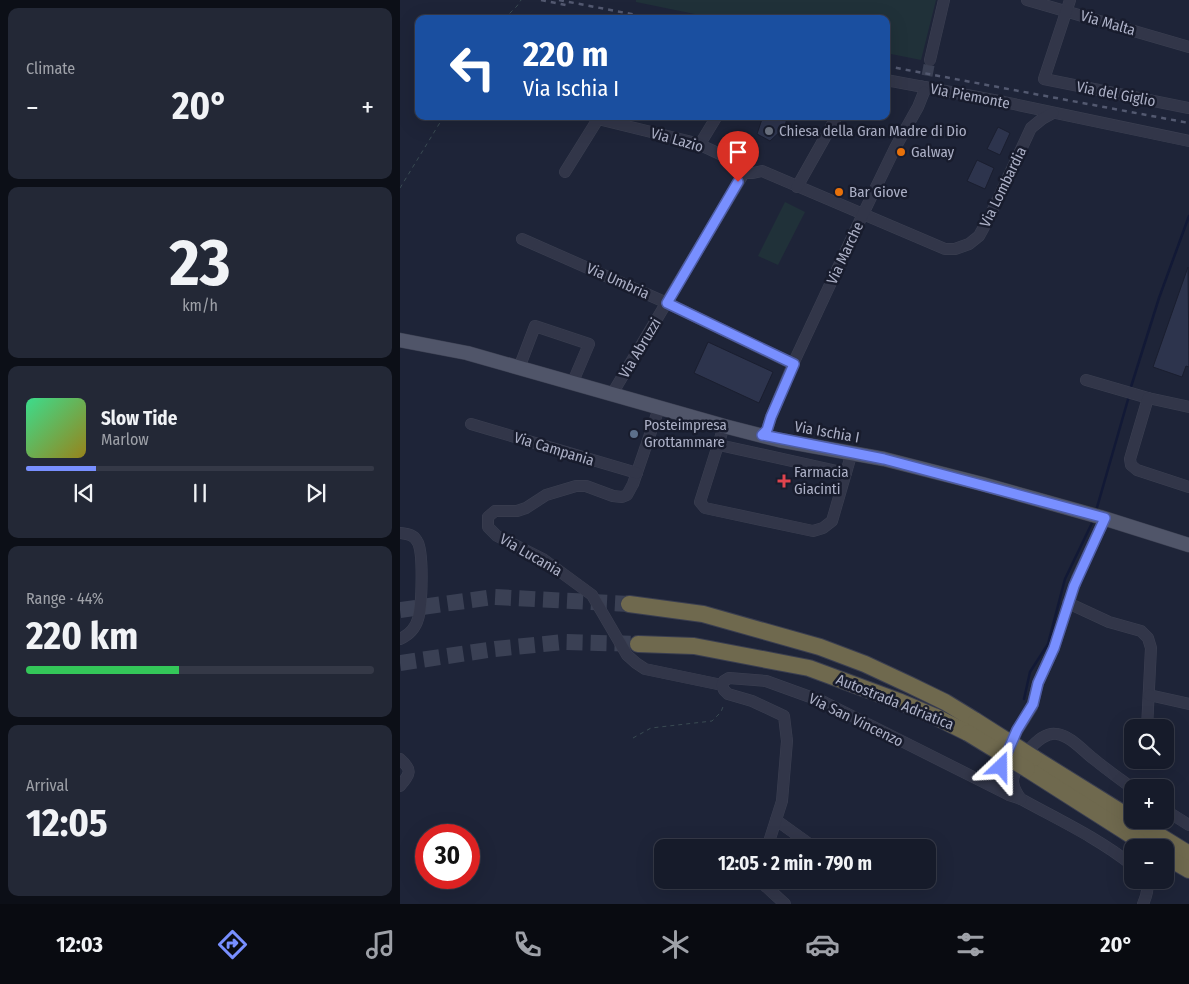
<!DOCTYPE html>
<meta charset="utf-8">
<style>
:root{--surface:#161b2a;--page:#232836;--text:#f1f3f6;--muted:#9ea1a8;--line:#353947;--accent:#788fff}
body{margin:0;font-family:"Fira Sans Condensed",sans-serif;background:var(--page);color:var(--text);height:100vh;display:flex;flex-direction:column;font-size:19px;white-space:nowrap}
*{box-sizing:border-box;margin:0}
p{font-size:16px;color:var(--muted)}
.icon{flex:none;width:28px;height:28px;fill:none;stroke:currentColor;stroke-width:2;stroke-linecap:round;stroke-linejoin:round}
.map{position:relative;flex:1;overflow:hidden}
.side{display:flex;flex-direction:column;gap:8px;padding:8px;background:#0c0f17;width:400px}
.side>*{flex:none}
.top-card{position:absolute;left:15px;top:15px;width:475px;height:105px;border-radius:10px;box-shadow:0 5px 20px #0002,0 0 0 1px var(--line);background:#1a4fa0;color:#fff;overflow:hidden}
.fabs{position:absolute;left:724px;top:719px;display:grid;gap:10px}
.fabs a{display:grid;place-items:center;width:50px;height:50px;border-radius:10px;background:var(--surface);box-shadow:0 5px 20px #0002,0 0 0 1px var(--line);font-size:25px}
.speed{position:absolute;left:15px;top:824px;display:flex;gap:10px;font-size:25px;font-weight:700;text-align:center}
.speed>*{display:grid;place-content:center;width:65px;height:65px;border-radius:50%;background:var(--surface);box-shadow:0 5px 20px #0002,0 0 0 1px var(--line);line-height:1}
.speed .limit{border:8px solid #d22;background:#fff;color:#111}
.pin{position:absolute;display:grid;place-items:center;width:42px;height:42px;color:#fff;margin:-51px -21px;border-radius:50% 50% 50% 0;rotate:-45deg;box-shadow:0 0 5px #0007}
.pin .icon{rotate:45deg}
.me{position:absolute;width:55px;margin:-28px;rotate:23deg;stroke-linejoin:round;filter:drop-shadow(0 0 4px #0008)}
.turn{display:flex;align-items:center;gap:18px;height:105px;padding:0 25px;font-size:22px}
.turn .icon{width:65px;height:65px;stroke-width:2.5}
.turn b{display:block;font-size:35px;line-height:42px}
.big{font-size:38px;font-weight:700;line-height:1.1}
.side .tile{flex:1;display:flex;flex-direction:column;justify-content:center;gap:8px;min-width:0;padding:0 18px;border-radius:10px;background:var(--page)}
.side .dial{align-items:center;gap:0}
.dial b{font-size:65px;line-height:1}
.song{display:flex;align-items:center;gap:15px}
.cover{width:60px;height:60px;border-radius:8px;background:linear-gradient(135deg,hsl(150 70% 55%),hsl(50 70% 35%))}
.played{height:5px;border-radius:2px;background:linear-gradient(90deg,var(--accent) 20%,var(--line) 20%)}
.keys{display:flex;justify-content:space-around;direction:ltr}
.heat{display:flex;justify-content:space-between;align-items:center;font-size:28px;direction:ltr}
.charge{height:8px;border-radius:4px;background:linear-gradient(90deg,#34c759 44%,var(--line) 0)}
.trip{position:absolute;left:254px;top:839px;width:282px;height:50px;border-radius:10px;background:var(--surface);box-shadow:0 5px 20px #0002,0 0 0 1px var(--line);font-weight:700;line-height:50px;text-align:center}
.tab-bar{display:flex;height:80px;justify-content:space-around;align-items:center;background:#090b11;color:var(--muted)}
.tab-bar .icon{width:35px;height:35px}
.tab-bar .active{color:var(--accent)}
.tab-bar b{font-size:22px;color:var(--text)}
main{display:flex;flex:1;min-height:0}
.map>svg:first-child{display:block}
.green{fill:#203139}
.lines{fill:none;stroke-linecap:round;stroke-linejoin:round}
.stream{stroke:#121936;stroke-width:2.5}
.building{fill:#2d344d;stroke:#1a1e2f}
.minor-tunnel{stroke:#3a4054;stroke-width:11;stroke-dasharray:11 5.5;stroke-linecap:butt}
.highway-tunnel{stroke:#3a4054;stroke-width:16;stroke-dasharray:16 8;stroke-linecap:butt}
.minor-casing{stroke:#3c4052;stroke-width:12}
.major-casing{stroke:#3c4052;stroke-width:15}
.highway-casing{stroke:#3a3e50;stroke-width:18}
.path{stroke:#394a52;stroke-width:1;stroke-dasharray:4 4;stroke-linecap:butt}
.minor{stroke:#323649;stroke-width:11}
.major{stroke:#505569;stroke-width:14}
.highway{stroke:#6f694e;stroke-width:16}
.rail{stroke:#535970;stroke-width:2.5;stroke-dasharray:5 5;stroke-linecap:butt}
.highway-bridge-casing{stroke:#3a3e50;stroke-width:18;stroke-linecap:butt}
.highway-bridge{stroke:#6f694e;stroke-width:16}
.route-casing{stroke:#4e5da6;stroke-width:12}
.route{stroke:#788fff;stroke-width:9}
.worship-dot{fill:#6b7280;stroke:#181c2d;stroke-width:2}
.food-dot{fill:#e8710a;stroke:#181c2d;stroke-width:2}
.service-dot{fill:#5c6f8a;stroke:#181c2d;stroke-width:2}
.health-dot{fill:#e0444e;stroke:#181c2d;stroke-width:2}
.labels{text-anchor:middle;stroke-width:5;stroke-linejoin:round;paint-order:stroke}
.street-label{font-size:15px;fill:#acb0c6;stroke:#181c2d}
.poi-label{font-size:15px;fill:#acb0c6;stroke:#181c2d;text-anchor:start}
</style>
<main>
<section class="side">
<div class="tile"><p>Climate</p>
<div class="heat"><a>−</a><b class="big">20°</b><a>+</a></div>
</div>
<div class="tile dial"><b>23</b><p>km/h</p></div>
<div class="tile">
<div class="song"><i class="cover"></i><div><b>Slow Tide</b><p>Marlow</p></div></div>
<div class="played"></div>
<div class="keys"><svg class="icon" aria-label="previous" viewBox="0 0 24 24"><path d="M18 5L8 12l10 7zM5 5v14"/></svg><svg class="icon" aria-label="pause" viewBox="0 0 24 24"><path d="M8 5v14M16 5v14"/></svg><svg class="icon" aria-label="next" viewBox="0 0 24 24"><path d="M6 5l10 7-10 7zM19 5v14"/></svg></div>
</div>
<div class="tile"><p>Range · 44%</p><b class="big">220 km</b><div class="charge"></div></div>
<div class="tile"><p>Arrival</p><b class="big">12:05</b></div>
</section>
<div class="map">
<svg width="789" height="904" viewBox="0 0 789 904">
<rect width="100%" height="100%" fill="#1e2438"/>
<!-- green -->
<g class="green">
<path d="M236,0H536L521,60L486,53V19H319L236,2Z"/>
<path d="M385,202L405,212L378,265L358,256Z"/>
</g>
<g class="lines">
<!-- stream -->
<g class="stream">
<path d="M730,390L759,298L789,216"/>
<path d="M696,511L729,396"/>
<path d="M624,699L630,672L648,644L665,579L693,521"/>
</g>
</g>
<!-- building -->
<g class="building">
<path d="M363,116H388L384,128L370,141L357,134Z"/>
<path d="M598,127L610,133L600,155L587,149Z"/>
<path d="M577,160L594,168L585,189L567,181Z"/>
<path d="M788,267L789,367L786,366L782,377L753,367Z"/>
<path d="M308,342L373,372L359,403L294,373Z"/>
</g>
<g class="lines">
<!-- minor-tunnel -->
<path class="minor-tunnel" d="M524,92L530,60"/>
<!-- highway-tunnel -->
<g class="highway-tunnel">
<path d="M0,610L94,597L229,604"/>
<path d="M0,663L95,649L164,642L238,644"/>
</g>
<!-- minor casing -->
<g class="minor-casing">
<g id="minor">
<path d="M627,0L789,47"/>
<path d="M670,0L644,79L789,108"/>
<path d="M530,60L544,0"/>
<path d="M486,80L604,102L789,141"/>
<path d="M300,144L317,116"/>
<path d="M165,172L198,119L296,143L335,161L344,173H353L362,171L545,249H555L569,244L579,236L590,216L631,128L642,119L653,113"/>
<path d="M397,187L437,116"/>
<path d="M122,239L267,303L393,364"/>
<path d="M119,368L135,326L189,344L172,384"/>
<path d="M686,380L748,398"/>
<path d="M212,394L344,173"/>
<path d="M789,407L748,398L730,459L731,465L737,470L789,487"/>
<path d="M259,408L233,484L227,495L222,497L213,496L186,486H176L146,495L126,508L117,511H95L88,517V527L97,536L143,559L192,595L227,655L236,663L245,669L322,685"/>
<path d="M71,424L237,473"/>
<path d="M324,426L300,502L305,508L413,531L423,528L432,521L452,452"/>
<path d="M362,435L367,430L371,417L393,364L463,214L495,148L518,107L524,92"/>
<path d="M319,445L446,473"/>
<path d="M0,533C7,534 13,534 17,541C24,551 22,606 18,619C15,629 9,635 0,639"/>
<path d="M668,603L709,622L741,631L748,638L751,648L747,728"/>
<path d="M749,695L789,704"/>
<path d="M0,759C13,770 10,774 0,786"/>
<path d="M732,788C720,779 707,770 695,760C683,751 671,736 657,734C639,730 613,766 613,782C614,789 617,794 621,799C659,820 698,838 732,865"/>
<path d="M621,799L609,795L600,779L602,764L617,731L632,707L638,683L654,648L677,578L705,518"/>
<path d="M765,810L789,825"/>
<path d="M376,820L415,848"/>
<path d="M367,848L382,801L387,741L384,716L352,701L328,694L324,690L322,685L324,681L329,678L366,681L424,702L609,795"/>
<path d="M362,880V883L385,904"/>
<path d="M460,880L462,881"/>
<path d="M743,904C746,897 750,887 745,880"/>
</g>
</g>
<!-- major casing -->
<g class="major-casing">
<path id="major" d="M0,340L67,353L324,426L379,440L484,459L582,484L700,517L789,545"/>
</g>
<!-- highway casing -->
<g class="highway-casing">
<g id="highway">
<path d="M229,604L303,614L420,647L465,664L510,685L545,702L576,721"/>
<path d="M238,644L294,646L409,668L501,702L534,716L568,733"/>
<path d="M634,758L732,819"/>
<path d="M627,769L751,848"/>
<path d="M734,820L789,854"/>
<path d="M765,856L789,870"/>
</g>
</g>
<!-- path -->
<g class="path">
<path d="M104,19L117,6L121,0"/>
<path d="M0,188L44,116"/>
<path d="M233,738L251,728L312,721L321,712L324,704"/>
</g>
<!-- minor -->
<use href="#minor" class="minor"/>
<!-- major -->
<use href="#major" class="major"/>
<!-- highway -->
<use href="#highway" class="highway"/>
<!-- rail -->
<g class="rail">
<path d="M141,0L166,5"/>
<path d="M159,0L257,19"/>
<path d="M486,66L789,123"/>
</g>
<!-- highway-bridge casing -->
<g class="highway-bridge-casing">
<g id="highway-bridge">
<path d="M576,721L634,758"/>
<path d="M568,733L627,769"/>
</g>
</g>
<!-- highway-bridge -->
<use href="#highway-bridge" class="highway-bridge"/>
</g>
<g class="lines">
<!-- route casing -->
<g class="route-casing">
<path id="route" d="M338,182L267,303L394,364L371,417L367,430L362,435L484,459L705,518L674,586L654,648L638,683L633,704L617,730L601,767"/>
</g>
<!-- route -->
<use href="#route" class="route"/>
</g>
<!-- markers -->
<circle class="worship-dot" cx="369" cy="131" r="5"/>
<g class="food-dot">
<circle cx="501" cy="152" r="5"/>
<circle cx="439" cy="192" r="5"/>
</g>
<circle class="service-dot" cx="234" cy="434" r="5"/>
<path class="health-dot" d="M381.5 473.5h5v5h5v5h-5v5h-5v-5h-5v-5h5z"/>
<g class="labels">
<!-- street labels -->
<g class="street-label">
<text transform="translate(708 23) rotate(16)" y="5">Via Malta</text>
<text transform="translate(716 94) rotate(11)" y="5">Via del Giglio</text>
<text transform="translate(570 96) rotate(11)" y="5">Via Piemonte</text>
<text transform="translate(277 140) rotate(16)" y="5">Via Lazio</text>
<text transform="translate(603 187) rotate(-64)" y="5">Via Lombardia</text>
<text transform="translate(445 253) rotate(-65)" y="5">Via Marche</text>
<text transform="translate(218 281) rotate(24)" y="5">Via Umbria</text>
<text transform="translate(240 348) rotate(-59)" y="5">Via Abruzzi</text>
<text transform="translate(427 432) rotate(10)" y="5">Via Ischia I</text>
<text transform="translate(154 449) rotate(17)" y="5">Via Campania</text>
<text transform="translate(131 555) rotate(30)" y="5">Via Lucania</text>
<text transform="translate(495 702) rotate(22)" y="5">Autostrada Adriatica</text>
<text transform="translate(456 720) rotate(26)" y="5">Via San Vincenzo</text>
</g>
<!-- poi labels -->
<g class="poi-label">
<text x="379" y="136">Chiesa della Gran Madre di Dio</text>
<text x="511" y="157">Galway</text>
<text x="449" y="197">Bar Giove</text>
<text x="244" y="430">Posteimpresa<tspan x="244" dy="17">Grottammare</tspan></text>
<text x="394" y="477">Farmacia<tspan x="394" dy="17">Giacinti</tspan></text>
</g>
</g>
</svg>
<div class="fabs">
<a><svg class="icon" aria-label="search" viewBox="0 0 24 24"><circle cx="10" cy="10" r="6"/><path d="M15 15l6 6"/></svg></a>
<a>+</a>
<a>−</a>
</div>
<div class="speed"><div class="limit">30</div></div>
<div class="pin" style="left:338px;top:182px;background:#d93025"><svg class="icon" aria-label="arrive" viewBox="0 0 24 24"><path d="M6 21V4h12l-3 4 3 4H6"/></svg></div>
<svg class="me" style="left:601px;top:767px" viewBox="-20 -20 40 40"><path d="M0-17L14 15 0 8-14 15z" fill="#788fff" stroke="#fff" stroke-width="4"/></svg>
<div class="trip">12:05 · 2 min · 790 m</div>
<div class="top-card">
<div class="turn"><svg class="icon" aria-label="left" viewBox="0 0 24 24"><path d="M17 20v-9H6M10 6l-5 5 5 5"/></svg><div><b>220 m</b>Via Ischia I</div></div>
</div>
</div>
</main>
<nav class="tab-bar">
<b>12:03</b>
<svg class="icon active" aria-label="directions" viewBox="0 0 24 24"><path d="M12 3l9 9-9 9-9-9zM9 14v-3h6M13 9l2 2-2 2"/></svg>
<svg class="icon" aria-label="music" viewBox="0 0 24 24"><path d="M9 18V5l10-2v13"/><circle cx="6" cy="18" r="3"/><circle cx="16" cy="16" r="3"/></svg>
<svg class="icon" aria-label="phone" viewBox="0 0 24 24"><path d="M5 4h4l2 5-3 2q2 4 5 5l2-3 5 2v4C11 20 4 13 5 4z"/></svg>
<svg class="icon" aria-label="climate" viewBox="0 0 24 24"><path d="M12 3v18M4 7l16 10M4 17L20 7"/></svg>
<svg class="icon" aria-label="car" viewBox="0 0 24 24"><path d="M5 17H2v-5l4-1 3-4h7l3 4 3 1v5h-3M9 17h6M6 11h13"/><circle cx="7" cy="17" r="2"/><circle cx="17" cy="17" r="2"/></svg>
<svg class="icon" aria-label="filters" viewBox="0 0 24 24"><path d="M4 7h16M4 17h16"/><circle cx="9" cy="7" r="2"/><circle cx="15" cy="17" r="2"/></svg>
<b>20°</b>
</nav>
